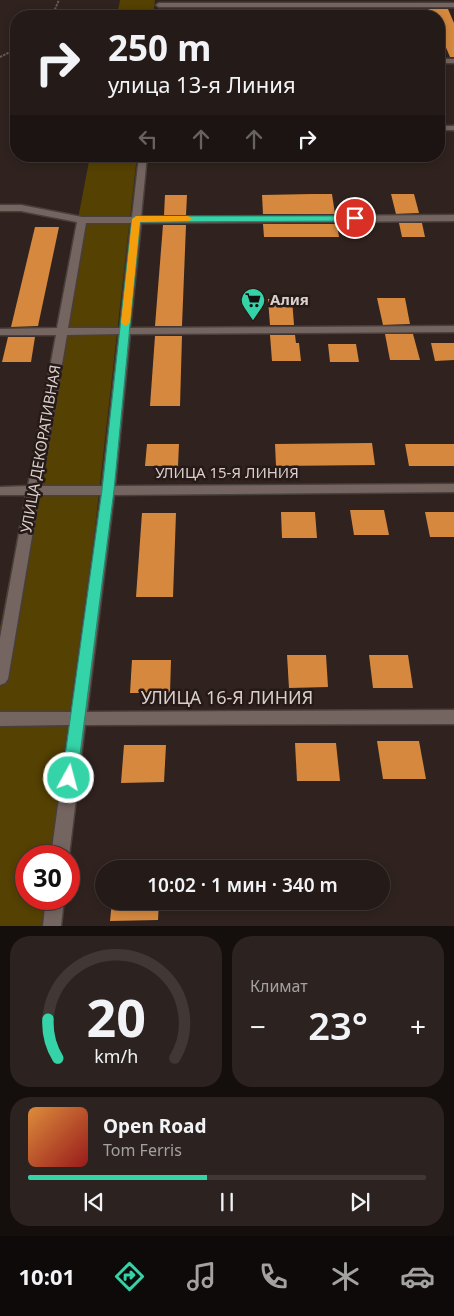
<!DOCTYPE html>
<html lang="ru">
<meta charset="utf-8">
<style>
:root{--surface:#241a17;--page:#2c2320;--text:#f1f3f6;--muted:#a3a1a1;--line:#413836;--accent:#34d4a8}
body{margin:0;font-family:"Noto Sans",sans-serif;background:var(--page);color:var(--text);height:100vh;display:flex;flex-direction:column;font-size:19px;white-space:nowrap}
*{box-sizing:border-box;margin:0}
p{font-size:16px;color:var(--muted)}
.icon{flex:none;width:28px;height:28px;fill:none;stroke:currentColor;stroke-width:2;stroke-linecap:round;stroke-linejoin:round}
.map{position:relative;height:926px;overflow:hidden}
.drawer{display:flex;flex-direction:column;gap:10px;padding:10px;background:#140e0d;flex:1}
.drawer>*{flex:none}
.guide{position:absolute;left:10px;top:10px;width:435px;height:152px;border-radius:20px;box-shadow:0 2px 8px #0003,0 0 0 1px var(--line);background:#241a17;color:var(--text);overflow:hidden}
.speed{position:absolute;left:15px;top:845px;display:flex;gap:10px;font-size:25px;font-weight:700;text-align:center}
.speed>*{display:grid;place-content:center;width:65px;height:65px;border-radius:50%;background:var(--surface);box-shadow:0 2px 8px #0003,0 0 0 1px var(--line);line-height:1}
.speed .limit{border:8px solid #d22;background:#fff;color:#111}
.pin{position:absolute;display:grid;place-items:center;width:42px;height:42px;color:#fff;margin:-21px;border:2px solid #fff;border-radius:50%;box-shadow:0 1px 5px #0007}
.me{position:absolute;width:55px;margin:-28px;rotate:7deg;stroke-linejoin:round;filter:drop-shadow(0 0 4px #0008)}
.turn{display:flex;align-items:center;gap:18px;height:105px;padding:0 15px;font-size:22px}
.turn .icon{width:65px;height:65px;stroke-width:2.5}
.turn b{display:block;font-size:35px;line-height:42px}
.lanes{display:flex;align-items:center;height:48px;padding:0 15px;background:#0003;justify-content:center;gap:25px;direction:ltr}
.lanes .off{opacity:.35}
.big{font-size:38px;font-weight:600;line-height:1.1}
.drawer .card{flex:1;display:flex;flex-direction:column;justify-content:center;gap:8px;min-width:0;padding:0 18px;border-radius:20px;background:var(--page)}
.drawer .dial{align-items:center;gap:0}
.dial svg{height:130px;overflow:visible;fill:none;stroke:var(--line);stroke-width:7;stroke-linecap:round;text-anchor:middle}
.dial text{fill:var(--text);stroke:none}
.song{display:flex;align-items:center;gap:15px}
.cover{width:60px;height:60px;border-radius:8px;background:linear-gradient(135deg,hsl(30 70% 55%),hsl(0 70% 35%))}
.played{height:5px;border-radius:2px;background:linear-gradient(90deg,var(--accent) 45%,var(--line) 45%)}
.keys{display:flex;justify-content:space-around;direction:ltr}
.heat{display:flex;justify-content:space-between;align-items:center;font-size:28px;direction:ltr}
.drawer .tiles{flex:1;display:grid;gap:10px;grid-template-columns:1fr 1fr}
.card:last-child{grid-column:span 2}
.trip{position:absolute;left:95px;top:860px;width:295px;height:50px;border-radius:25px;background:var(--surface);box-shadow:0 2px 8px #0003,0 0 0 1px var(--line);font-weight:600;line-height:50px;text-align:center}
.menu{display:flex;height:80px;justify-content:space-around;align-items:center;background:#0e0a09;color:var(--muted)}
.menu .icon{width:35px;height:35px}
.menu .on{color:var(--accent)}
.menu b{font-size:22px;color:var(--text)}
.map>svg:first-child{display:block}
.green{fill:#554101}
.building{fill:#d5883e}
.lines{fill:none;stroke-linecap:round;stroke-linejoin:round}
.street-casing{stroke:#493f3c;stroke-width:3}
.path{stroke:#665b57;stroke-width:2;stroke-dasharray:2.5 1;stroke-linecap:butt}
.street{fill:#756561;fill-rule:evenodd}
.route{fill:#34d4a8;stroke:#228a6d}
.slow{fill:#f59e0b}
.labels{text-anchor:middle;stroke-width:5;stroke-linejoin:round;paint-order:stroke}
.poi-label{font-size:15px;font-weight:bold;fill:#d9d0ce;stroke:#261916;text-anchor:start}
.street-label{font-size:15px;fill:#d9d0ce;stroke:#261916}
.near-street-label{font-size:18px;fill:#d9d0ce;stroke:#261916}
</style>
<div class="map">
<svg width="454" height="926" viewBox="0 0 454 926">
<rect width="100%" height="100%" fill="#30231f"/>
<!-- green -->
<g class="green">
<path d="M120,0H155L153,16H117Z"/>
<path d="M90,156H137L58,856H26V899H53L50,926H0V628Z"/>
</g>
<!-- building -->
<g class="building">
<path d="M428,9H448L454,23V57H450L439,31V16H432Z"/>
<path d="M312,194H332L335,214H263L262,195Z"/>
<path d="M391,194H414L419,213L396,214Z"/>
<path d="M165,195H187L186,215H164Z"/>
<path d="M399,223H422L425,237H402Z"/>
<path d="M263,224H337L339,237H264Z"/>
<path d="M163,225H186L182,326H155Z"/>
<path d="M35,227H59L38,326L11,327Z"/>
<path d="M377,298H405L410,324L383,325Z"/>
<path d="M268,299H292L294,325H270Z"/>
<path d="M385,334H413L420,360H390Z"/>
<path d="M270,335H295L296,343H299L301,361H272Z"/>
<path d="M155,336H182L180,406H150Z"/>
<path d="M8,337H35L31,362H2Z"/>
<path d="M431,343H454V360L435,361Z"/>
<path d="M328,344H356L359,362H330Z"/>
<path d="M372,443L375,465L276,466L275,444Z"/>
<path d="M147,444H179L178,466H145Z"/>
<path d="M405,444H454V466H409Z"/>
<path d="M350,510H384L389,535H354Z"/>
<path d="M281,512H315L317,538H282Z"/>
<path d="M425,512H454V537H430Z"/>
<path d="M142,513H176L173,597H136Z"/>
<path d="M287,655H326L328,687L289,688Z"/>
<path d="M369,655H408L413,688H373Z"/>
<path d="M132,660H171L170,693H130Z"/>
<path d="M377,741H419L426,779H383Z"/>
<path d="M295,743H336L340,781H297Z"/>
<path d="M124,745H166L164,782L121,783Z"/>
<path d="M112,901H159L158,920L110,921Z"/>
</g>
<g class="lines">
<!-- street casing -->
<g class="street-casing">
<g id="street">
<path d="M454,3V7H159L156,5L159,3Z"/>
<rect x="439" y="59" width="15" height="4"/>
<rect x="439" y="126" width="15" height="4"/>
<path d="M139,156H147L141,217L454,215V221L141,223L130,328L454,326V332L130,334L115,486L454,484V492L114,495L87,712L454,710V724L85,725L69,856H51L69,725L0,726V712H71L101,495H39L8,679L5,683L0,685V638L26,495H0V487L28,486L56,335H0V329L57,328L77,222L21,211H0V205H21L82,217H132ZM86,223H131L120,328H68ZM119,334L102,486H41L67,335Z"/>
<path d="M46,899H64L61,926H43Z"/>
</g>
</g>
<!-- path -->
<g class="path">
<path d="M52,16L59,0"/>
<path d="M0,57L16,49"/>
</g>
<!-- street -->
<use href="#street" class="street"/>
</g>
<!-- route -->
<path class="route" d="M136,216H355L359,218L355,221L140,222L114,490L77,778L75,783L69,785L64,783L62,778L102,490L132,219Z"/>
<!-- slow -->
<path class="slow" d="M136,216H188L193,219L188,221L140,222L130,323L125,326L121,323L132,219Z"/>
<!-- icons -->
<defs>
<g id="supermarket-pin" transform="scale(1.25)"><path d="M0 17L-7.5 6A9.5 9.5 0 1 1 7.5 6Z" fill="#34d4a8" stroke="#261916"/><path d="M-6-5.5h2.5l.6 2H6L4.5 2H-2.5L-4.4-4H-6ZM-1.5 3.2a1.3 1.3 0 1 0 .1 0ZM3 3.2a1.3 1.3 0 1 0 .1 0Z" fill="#111"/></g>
</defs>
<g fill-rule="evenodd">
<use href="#supermarket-pin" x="253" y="300"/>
</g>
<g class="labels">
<!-- poi labels -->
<g class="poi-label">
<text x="270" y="305">Алия</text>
</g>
<!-- street labels -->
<g class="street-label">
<text transform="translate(41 449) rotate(-80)" y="5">УЛИЦА ДЕКОРАТИВНАЯ</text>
<text x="227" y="478">УЛИЦА 15-Я ЛИНИЯ</text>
</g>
<!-- near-street labels -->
<g class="near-street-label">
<text x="227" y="704">УЛИЦА 16-Я ЛИНИЯ</text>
</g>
</g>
</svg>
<div class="speed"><div class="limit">30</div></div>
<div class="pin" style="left:355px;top:218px;background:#d93025"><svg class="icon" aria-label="arrive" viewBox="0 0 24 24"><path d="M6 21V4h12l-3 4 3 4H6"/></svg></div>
<svg class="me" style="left:69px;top:778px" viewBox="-20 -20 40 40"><circle r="17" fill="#34d4a8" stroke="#fff" stroke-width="3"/><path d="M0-11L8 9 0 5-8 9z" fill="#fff"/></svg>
<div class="trip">10:02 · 1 мин · 340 m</div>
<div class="guide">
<div class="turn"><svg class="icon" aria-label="right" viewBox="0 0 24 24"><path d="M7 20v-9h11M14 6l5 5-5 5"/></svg><div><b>250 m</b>улица 13-я Линия</div></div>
<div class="lanes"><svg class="icon off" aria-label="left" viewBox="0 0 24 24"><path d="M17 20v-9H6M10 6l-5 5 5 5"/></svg><svg class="icon off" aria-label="ahead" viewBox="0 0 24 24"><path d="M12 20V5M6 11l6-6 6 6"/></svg><svg class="icon off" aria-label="ahead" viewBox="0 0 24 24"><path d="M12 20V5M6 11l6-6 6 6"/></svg><svg class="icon" aria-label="right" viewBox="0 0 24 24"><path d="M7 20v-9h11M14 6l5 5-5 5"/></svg></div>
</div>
</div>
<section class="drawer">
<div class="tiles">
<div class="card dial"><svg viewBox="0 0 100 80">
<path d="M14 69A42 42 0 1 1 86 69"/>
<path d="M14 69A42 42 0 0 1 8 45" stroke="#34d4a8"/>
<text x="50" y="56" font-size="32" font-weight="700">20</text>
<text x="50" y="72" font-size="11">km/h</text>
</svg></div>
<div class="card"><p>Климат</p>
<div class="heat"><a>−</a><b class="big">23°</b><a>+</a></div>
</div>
<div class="card">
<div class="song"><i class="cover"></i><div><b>Open Road</b><p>Tom Ferris</p></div></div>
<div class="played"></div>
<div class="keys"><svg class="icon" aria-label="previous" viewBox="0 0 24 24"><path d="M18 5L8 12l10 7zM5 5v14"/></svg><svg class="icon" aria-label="pause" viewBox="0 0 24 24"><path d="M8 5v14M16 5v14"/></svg><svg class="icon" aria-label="next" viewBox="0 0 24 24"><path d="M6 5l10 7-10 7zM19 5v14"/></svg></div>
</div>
</div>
</section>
<nav class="menu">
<b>10:01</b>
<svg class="icon on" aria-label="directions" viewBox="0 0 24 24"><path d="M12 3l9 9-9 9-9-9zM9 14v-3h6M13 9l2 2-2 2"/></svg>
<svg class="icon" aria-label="music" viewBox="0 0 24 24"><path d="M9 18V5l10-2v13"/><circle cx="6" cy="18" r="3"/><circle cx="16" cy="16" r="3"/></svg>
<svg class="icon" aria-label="phone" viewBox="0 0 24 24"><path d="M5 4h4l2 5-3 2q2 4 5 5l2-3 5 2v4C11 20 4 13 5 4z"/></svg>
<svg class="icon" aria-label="climate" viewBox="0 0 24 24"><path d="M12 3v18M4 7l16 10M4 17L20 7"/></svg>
<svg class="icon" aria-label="car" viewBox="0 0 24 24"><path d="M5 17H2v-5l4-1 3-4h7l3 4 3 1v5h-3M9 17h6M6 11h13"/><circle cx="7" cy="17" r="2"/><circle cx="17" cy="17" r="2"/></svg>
</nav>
